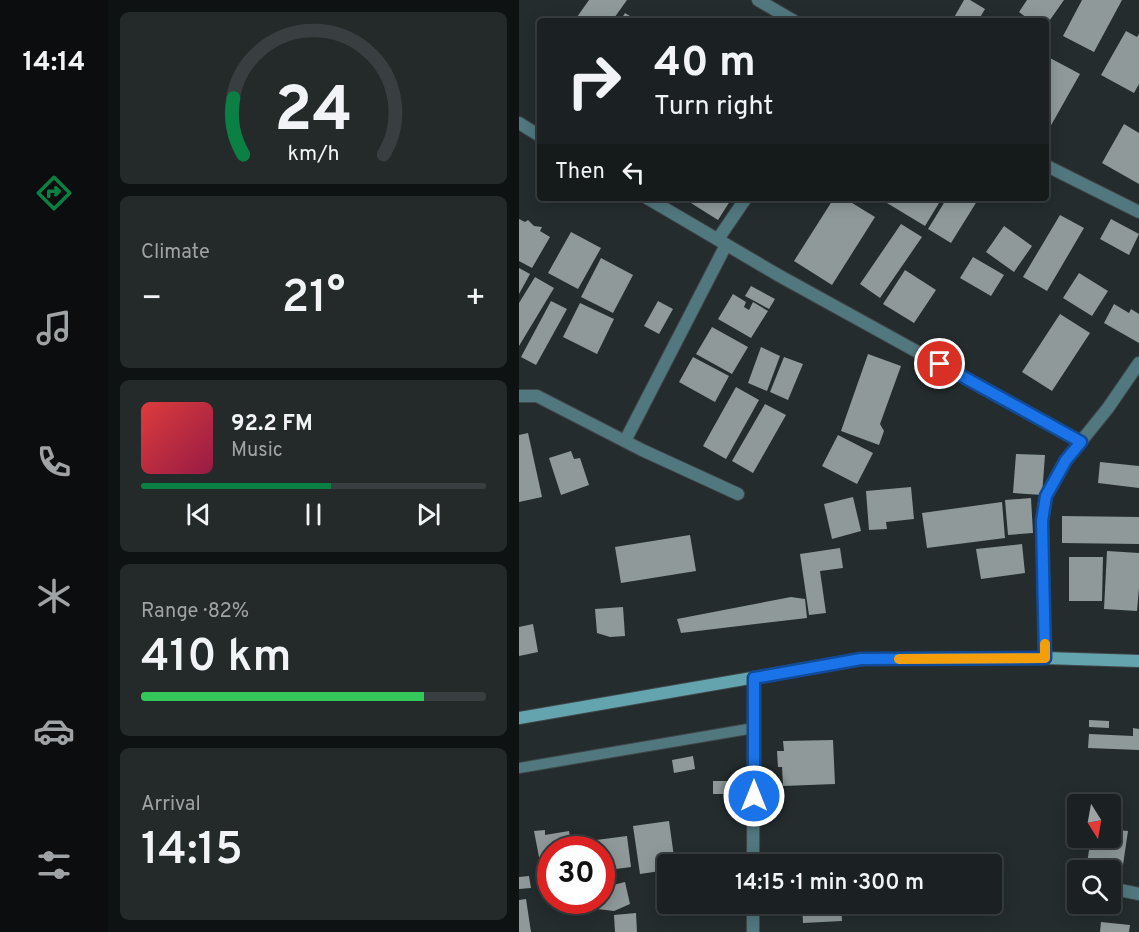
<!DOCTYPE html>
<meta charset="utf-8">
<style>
:root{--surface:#1b2122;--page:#24292a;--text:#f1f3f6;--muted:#a0a3a5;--line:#393e40;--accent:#0b8043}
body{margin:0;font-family:Overpass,sans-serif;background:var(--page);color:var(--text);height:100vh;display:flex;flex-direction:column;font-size:22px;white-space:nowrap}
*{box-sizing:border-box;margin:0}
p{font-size:20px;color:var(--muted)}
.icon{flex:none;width:33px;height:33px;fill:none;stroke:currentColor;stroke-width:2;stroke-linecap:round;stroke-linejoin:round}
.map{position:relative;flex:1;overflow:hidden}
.drawer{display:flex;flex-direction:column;gap:12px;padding:12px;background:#0f1213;width:411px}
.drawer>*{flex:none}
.hud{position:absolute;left:18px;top:18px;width:512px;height:183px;border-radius:6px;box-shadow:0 3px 15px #0003,0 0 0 2px var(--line);background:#1b2122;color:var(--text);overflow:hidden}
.needle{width:39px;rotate:169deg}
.fabs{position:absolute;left:548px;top:794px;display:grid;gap:12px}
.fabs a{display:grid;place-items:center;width:54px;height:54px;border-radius:6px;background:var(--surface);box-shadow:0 3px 15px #0003,0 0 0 2px var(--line);font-size:30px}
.speed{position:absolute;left:18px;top:836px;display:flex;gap:12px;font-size:30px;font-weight:700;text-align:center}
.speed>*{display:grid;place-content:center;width:78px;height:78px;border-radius:50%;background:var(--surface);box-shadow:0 3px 15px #0003,0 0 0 2px var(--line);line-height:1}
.speed .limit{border:9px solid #d22;background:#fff;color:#111}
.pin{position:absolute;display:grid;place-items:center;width:51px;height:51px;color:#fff;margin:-26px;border:3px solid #fff;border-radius:50%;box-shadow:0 2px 6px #0007}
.me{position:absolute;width:66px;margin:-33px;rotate:0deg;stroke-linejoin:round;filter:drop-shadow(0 0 4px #0008)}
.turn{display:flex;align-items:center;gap:21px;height:126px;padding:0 18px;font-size:27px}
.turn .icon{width:78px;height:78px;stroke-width:2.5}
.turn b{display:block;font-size:42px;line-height:51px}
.then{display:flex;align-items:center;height:57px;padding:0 18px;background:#0003;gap:12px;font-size:22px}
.big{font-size:45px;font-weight:600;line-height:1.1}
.drawer .card{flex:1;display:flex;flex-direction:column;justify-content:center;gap:9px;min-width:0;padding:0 21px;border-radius:9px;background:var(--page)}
.drawer .dial{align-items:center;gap:0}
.dial svg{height:156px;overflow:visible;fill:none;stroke:var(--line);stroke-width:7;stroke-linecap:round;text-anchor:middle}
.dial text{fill:var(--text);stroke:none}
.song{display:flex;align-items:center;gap:18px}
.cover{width:72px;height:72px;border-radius:9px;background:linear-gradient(135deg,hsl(0 70% 55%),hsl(340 70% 35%))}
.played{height:6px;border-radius:3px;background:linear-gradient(90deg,var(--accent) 55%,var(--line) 55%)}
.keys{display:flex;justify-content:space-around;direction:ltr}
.heat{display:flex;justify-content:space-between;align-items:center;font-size:33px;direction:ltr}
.charge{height:9px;border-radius:4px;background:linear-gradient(90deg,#34c759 82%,var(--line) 0)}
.trip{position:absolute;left:138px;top:854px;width:345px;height:60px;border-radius:6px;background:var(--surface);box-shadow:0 3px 15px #0003,0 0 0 2px var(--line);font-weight:600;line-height:60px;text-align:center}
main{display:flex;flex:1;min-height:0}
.menu{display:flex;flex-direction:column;width:108px;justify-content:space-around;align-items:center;background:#0b0d0e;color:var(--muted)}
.menu .icon{width:42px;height:42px}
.menu .active{color:var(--accent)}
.menu b{font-size:27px;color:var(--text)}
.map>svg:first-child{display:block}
.building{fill:#8f999a}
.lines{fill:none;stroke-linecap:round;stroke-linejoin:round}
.service-casing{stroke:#40484a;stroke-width:12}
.minor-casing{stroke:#40484a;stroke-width:14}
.secondary-casing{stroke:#40484a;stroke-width:14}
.service{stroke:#51787f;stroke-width:10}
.minor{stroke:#51787f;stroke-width:12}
.secondary{stroke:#64a4af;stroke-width:12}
.route-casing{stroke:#114b97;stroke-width:15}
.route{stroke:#1a73e8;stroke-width:10}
.slow{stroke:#f59e0b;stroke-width:10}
</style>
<main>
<nav class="menu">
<b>14:14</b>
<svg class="icon active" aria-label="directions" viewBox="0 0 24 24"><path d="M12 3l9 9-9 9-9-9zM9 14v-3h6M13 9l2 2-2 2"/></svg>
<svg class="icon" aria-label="music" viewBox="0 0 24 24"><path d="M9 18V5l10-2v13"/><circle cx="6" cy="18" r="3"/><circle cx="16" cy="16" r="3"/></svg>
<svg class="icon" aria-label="phone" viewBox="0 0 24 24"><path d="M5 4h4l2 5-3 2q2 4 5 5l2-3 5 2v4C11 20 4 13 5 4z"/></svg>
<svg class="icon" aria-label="climate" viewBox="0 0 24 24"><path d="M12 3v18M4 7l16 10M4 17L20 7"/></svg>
<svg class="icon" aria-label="car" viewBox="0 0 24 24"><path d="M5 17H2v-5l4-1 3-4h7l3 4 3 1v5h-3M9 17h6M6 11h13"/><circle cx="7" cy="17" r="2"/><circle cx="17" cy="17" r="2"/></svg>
<svg class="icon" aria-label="filters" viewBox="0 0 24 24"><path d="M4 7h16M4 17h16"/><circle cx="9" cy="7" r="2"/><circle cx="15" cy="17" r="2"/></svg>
</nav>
<section class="drawer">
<div class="card dial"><svg viewBox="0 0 100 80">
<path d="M14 69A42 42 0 1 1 86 69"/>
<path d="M14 69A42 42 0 0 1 9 40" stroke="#0b8043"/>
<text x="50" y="56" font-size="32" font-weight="700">24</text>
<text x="50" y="72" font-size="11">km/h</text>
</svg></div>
<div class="card"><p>Climate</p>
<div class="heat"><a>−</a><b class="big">21°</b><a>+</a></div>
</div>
<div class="card">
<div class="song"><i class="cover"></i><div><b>92.2 FM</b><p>Music</p></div></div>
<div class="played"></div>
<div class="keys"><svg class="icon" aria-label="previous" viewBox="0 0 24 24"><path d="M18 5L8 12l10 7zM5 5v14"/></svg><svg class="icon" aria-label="pause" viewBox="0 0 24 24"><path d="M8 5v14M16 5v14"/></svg><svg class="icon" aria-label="next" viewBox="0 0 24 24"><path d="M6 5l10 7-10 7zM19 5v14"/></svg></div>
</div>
<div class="card"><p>Range · 82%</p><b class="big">410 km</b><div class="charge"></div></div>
<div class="card"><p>Arrival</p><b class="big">14:15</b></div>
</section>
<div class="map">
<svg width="620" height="932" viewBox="0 0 620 932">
<rect width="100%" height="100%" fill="#242c2e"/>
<!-- building -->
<g class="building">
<path d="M70,0H108L93,21H64L58,17Z"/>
<path d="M445,0H451L466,9L459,21H433Z"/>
<path d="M508,0H545L526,27V21H512L500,12Z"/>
<path d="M563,0H603L575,52L544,36Z"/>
<path d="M106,13L119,21H101Z"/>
<path d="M607,31L618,37L620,34V84L615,93L582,75Z"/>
<path d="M531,58L561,74L526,136V66Z"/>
<path d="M605,124L620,133V184L583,163Z"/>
<path d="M164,198H213L199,220Z"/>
<path d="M315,198H325L356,217L313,285L275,261Z"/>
<path d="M364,198H412L420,203L406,226L363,200Z"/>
<path d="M428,198H460L432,243L409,229Z"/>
<path d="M541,215L565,228L528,291L504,277Z"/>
<path d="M0,219L6,222L9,220L15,226L23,227L21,231L31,237L13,268L0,261Z"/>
<path d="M592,219L620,234L610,255L581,239Z"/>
<path d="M382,224L403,237L361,298L341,284Z"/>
<path d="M485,226L513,246L495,272L467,252Z"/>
<path d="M52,232L82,248L59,289L29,273Z"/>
<path d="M454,257L485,275L472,296L441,278Z"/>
<path d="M82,258L114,275L94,313L62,297Z"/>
<path d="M0,268L11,274L0,294Z"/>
<path d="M386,270L417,290L395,323L364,304Z"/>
<path d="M560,273L589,291L573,316L544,298Z"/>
<path d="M16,277L35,288L0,346V303Z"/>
<path d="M232,286L256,299L250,309L226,296Z"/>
<path d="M214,294L227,302L225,307L230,310L234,302L249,311L232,338L199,319Z"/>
<path d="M32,301L48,309L17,365L2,357Z"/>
<path d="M139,301L154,309L140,334L125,326Z"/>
<path d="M61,303L95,319L78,354L44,337Z"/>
<path d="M595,304L610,313L612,309L620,314V343L585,323Z"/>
<path d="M541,314L571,333L533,391L503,372Z"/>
<path d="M193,327L229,347L213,374L177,354Z"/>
<path d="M242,347L261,356L248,391L229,383Z"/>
<path d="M349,354L382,366L361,424L365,431L360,445L322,431Z"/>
<path d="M174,357L210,376L196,402L160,382Z"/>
<path d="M265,357L284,364L269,400L251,392Z"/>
<path d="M217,387L240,400L207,459L184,446Z"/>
<path d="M246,404L267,415L234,473L213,461Z"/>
<path d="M9,433L23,497L0,502V435Z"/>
<path d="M319,435L354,453L338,484L303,466Z"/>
<path d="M52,451L55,459L61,458L70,485L42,495L30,458Z"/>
<path d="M497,454L526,455L523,495L494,493Z"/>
<path d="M581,462L620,466V488L579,483Z"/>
<path d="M392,487L395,519L367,522L368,529L350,530L347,491Z"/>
<path d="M334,497L342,531L313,539L305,504Z"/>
<path d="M512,498L514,533L489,535L486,500Z"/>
<path d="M483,502L486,538L408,548L403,513Z"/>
<path d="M543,516L620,517V544L543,543Z"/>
<path d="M171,535L177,571L102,583L96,547Z"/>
<path d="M503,544L506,573L462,579L457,549Z"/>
<path d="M321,548L324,568L301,571L307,613L290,615L281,554Z"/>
<path d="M588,551L620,553V588L618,611L585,609Z"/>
<path d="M550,557H584L583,601H550Z"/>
<path d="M272,597L286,599L288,618L162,633L158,619Z"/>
<path d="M104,607L106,636L91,637L78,633L76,609Z"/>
<path d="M14,624L19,652L0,656V627Z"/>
<path d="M570,720L590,721V728L570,727Z"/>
<path d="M614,728L620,729V750L569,748L570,734L614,736Z"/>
<path d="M314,740L316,784L264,786L263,767H259L258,751H265L264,741Z"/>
<path d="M174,756L176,769L155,773L153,760Z"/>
<path d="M194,781H209L208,794H194Z"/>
<path d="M150,821L156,864H148V870L121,874L114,826Z"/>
<path d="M591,822L599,823L598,830L609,831L601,885L591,883V870H567L572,837H591Z"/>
<path d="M26,830V835L50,831L53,849H32V882L25,883L15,831Z"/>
<path d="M108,836L112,867L82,871V849H78L77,840Z"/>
<path d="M148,873V902L143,903L140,874Z"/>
<path d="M10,876L12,888L0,889V877Z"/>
<path d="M106,882L111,904L95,911L78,909L76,900H82V887L90,886Z"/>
<path d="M7,899L12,932H0V900Z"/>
<rect x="254" y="903" width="15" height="11"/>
<path d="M283,903H322L323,921L284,923Z"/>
<path d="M117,913L118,932H96L95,915Z"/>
<path d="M582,922L611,925L610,932H581Z"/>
</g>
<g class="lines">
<!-- service casing -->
<g class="service-casing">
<path id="service" d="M0,768L235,728"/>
</g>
<!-- minor casing -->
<g class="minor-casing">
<g id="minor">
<path d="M239,0L275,21"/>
<path d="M0,123L21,136"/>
<path d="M526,165L620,212"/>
<path d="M128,198L259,275L562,442"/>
<path d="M199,239L227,198"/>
<path d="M0,396H18L123,450L219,494"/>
<path d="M106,441L207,245"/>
<path d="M526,658L523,521L527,496L547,460L589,408L620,363"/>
<path d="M234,864L235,678"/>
<path d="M591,888L620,894"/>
<path d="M234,932V903"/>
</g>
</g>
<!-- secondary casing -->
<g class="secondary-casing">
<path id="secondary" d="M0,718L342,659L526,658L620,661"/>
</g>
<!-- service -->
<use href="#service" class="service"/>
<!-- minor -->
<use href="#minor" class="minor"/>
<!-- secondary -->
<use href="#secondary" class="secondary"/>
</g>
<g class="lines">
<!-- route casing -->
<g class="route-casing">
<path id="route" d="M235,796V678L342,659L526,658L523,521L527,496L547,460L562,442L421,364"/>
</g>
<!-- route -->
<use href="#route" class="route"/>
<!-- slow -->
<path class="slow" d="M380,659L526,658V644"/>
</g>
</svg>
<div class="fabs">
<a><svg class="needle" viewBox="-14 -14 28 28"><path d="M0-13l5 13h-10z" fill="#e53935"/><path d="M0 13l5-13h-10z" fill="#a0a3a5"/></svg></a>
<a><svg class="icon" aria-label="search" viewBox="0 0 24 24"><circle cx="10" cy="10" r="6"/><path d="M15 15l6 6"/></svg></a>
</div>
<div class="speed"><div class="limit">30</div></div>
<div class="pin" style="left:421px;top:364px;background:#d93025"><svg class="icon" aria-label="arrive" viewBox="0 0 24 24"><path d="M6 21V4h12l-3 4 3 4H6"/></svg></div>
<svg class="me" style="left:235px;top:796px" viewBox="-20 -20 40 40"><circle r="17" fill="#1a73e8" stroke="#fff" stroke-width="3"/><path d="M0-11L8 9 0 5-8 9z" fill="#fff"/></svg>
<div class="trip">14:15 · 1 min · 300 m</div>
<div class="hud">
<div class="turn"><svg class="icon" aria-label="right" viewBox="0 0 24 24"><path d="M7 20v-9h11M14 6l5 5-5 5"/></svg><div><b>40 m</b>Turn right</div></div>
<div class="then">Then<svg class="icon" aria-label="left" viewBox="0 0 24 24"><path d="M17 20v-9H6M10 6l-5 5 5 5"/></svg></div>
</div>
</div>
</main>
